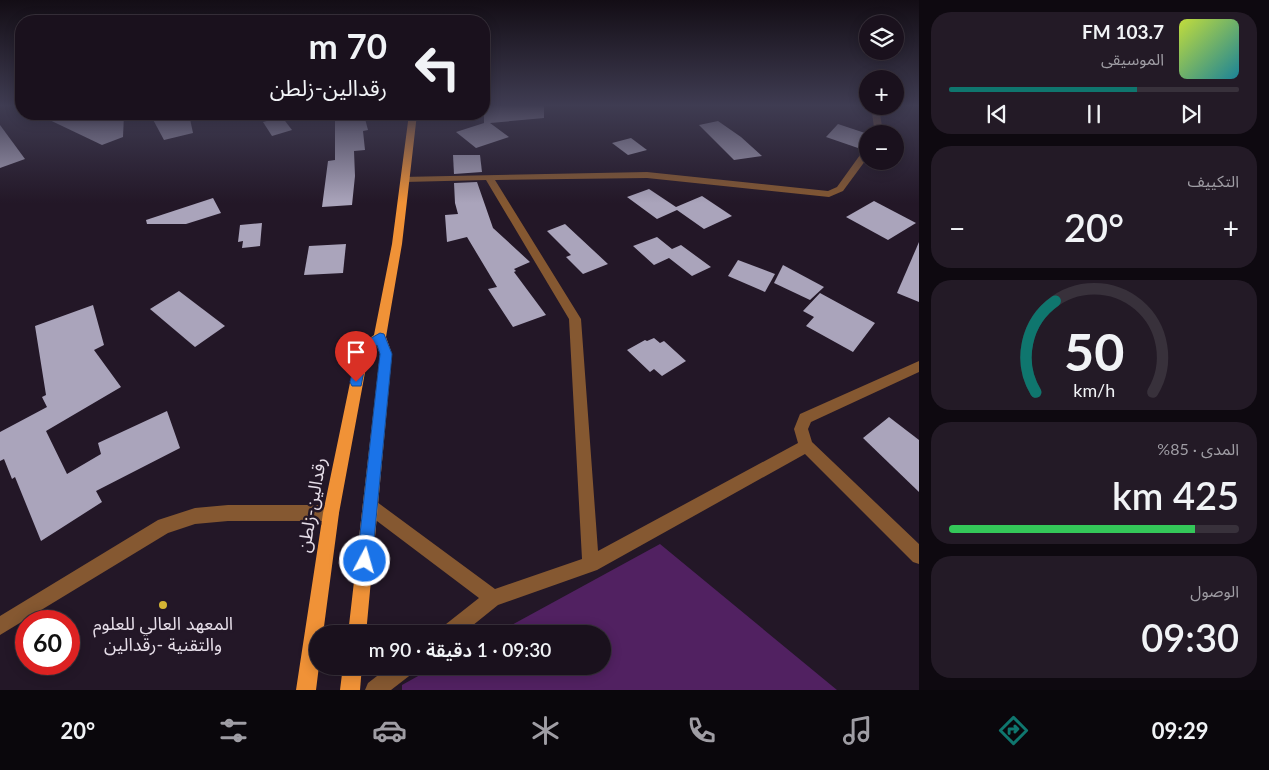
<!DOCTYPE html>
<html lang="ar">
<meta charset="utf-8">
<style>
:root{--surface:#1a111d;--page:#231a26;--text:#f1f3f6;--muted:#9f9da4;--line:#38313b;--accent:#0f766e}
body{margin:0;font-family:Lato,"Noto Sans Arabic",sans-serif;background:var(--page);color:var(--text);direction:rtl;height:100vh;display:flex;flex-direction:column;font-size:19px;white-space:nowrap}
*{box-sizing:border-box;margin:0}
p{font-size:16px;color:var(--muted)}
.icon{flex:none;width:28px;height:28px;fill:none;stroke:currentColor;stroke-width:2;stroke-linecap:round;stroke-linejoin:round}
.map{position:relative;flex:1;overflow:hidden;direction:ltr}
.side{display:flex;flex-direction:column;gap:12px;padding:12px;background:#0e0910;width:350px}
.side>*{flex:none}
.hud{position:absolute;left:15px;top:15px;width:475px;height:105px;border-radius:20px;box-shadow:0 2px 12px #0003,0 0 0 1px var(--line);direction:rtl;background:#1a111d;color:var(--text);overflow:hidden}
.tools{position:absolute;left:859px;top:15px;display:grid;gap:10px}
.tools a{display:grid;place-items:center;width:45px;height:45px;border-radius:50%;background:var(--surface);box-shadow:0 2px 12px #0003,0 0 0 1px var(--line);font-size:25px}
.speed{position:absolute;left:15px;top:610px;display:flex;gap:10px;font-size:25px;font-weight:700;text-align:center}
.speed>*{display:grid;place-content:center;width:65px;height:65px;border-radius:50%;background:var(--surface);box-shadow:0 2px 12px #0003,0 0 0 1px var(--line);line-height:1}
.speed .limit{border:8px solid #d22;background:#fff;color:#111}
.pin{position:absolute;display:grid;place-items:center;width:42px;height:42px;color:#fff;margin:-51px -21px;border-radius:50% 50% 50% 0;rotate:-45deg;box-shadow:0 0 5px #0007}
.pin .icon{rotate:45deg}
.me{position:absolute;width:55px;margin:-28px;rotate:6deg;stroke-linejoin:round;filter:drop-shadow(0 0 4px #0008)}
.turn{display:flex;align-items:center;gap:18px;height:105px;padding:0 20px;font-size:22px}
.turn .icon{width:65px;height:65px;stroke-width:2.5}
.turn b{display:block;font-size:35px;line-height:42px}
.big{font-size:38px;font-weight:600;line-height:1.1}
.side .widget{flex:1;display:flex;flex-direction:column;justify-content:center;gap:8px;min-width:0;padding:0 18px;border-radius:20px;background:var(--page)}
.side .dial{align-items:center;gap:0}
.dial svg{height:130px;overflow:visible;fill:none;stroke:var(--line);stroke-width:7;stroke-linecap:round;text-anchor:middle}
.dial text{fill:var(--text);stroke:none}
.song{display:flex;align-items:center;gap:15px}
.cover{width:60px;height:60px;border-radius:8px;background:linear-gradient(135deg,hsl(70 70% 55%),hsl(190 70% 35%))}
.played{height:5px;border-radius:2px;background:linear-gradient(90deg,var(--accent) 65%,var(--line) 65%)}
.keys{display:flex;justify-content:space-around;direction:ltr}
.heat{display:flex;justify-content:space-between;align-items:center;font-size:28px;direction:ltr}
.charge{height:8px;border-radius:4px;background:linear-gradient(90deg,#34c759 85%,var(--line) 0)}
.trip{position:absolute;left:309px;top:625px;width:302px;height:50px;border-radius:25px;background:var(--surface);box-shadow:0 2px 12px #0003,0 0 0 1px var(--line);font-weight:600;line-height:50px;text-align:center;direction:rtl}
.tab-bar{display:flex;height:80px;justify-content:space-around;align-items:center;background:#0a070c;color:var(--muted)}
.tab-bar .icon{width:35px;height:35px}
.tab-bar .selected{color:var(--accent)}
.tab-bar b{font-size:22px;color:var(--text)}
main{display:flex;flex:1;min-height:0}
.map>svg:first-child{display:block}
.green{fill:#512161}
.building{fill:#aaa4bb}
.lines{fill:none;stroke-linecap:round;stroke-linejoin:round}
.minor{fill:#855831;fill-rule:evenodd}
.primary{fill:#f09237;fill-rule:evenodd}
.route{fill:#1a73e8;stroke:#114b97}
.poi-dot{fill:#d5b534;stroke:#231727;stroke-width:2}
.labels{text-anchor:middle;stroke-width:5;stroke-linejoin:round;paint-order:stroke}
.near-street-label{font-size:18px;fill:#e6dee9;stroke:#231727}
.near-poi-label{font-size:18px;fill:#e6dee9;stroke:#231727}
</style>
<main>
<section class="side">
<div class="widget">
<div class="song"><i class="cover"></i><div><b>103.7 FM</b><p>الموسيقى</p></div></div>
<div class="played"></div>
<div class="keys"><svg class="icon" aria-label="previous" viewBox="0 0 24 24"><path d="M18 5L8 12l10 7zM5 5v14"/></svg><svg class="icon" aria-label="pause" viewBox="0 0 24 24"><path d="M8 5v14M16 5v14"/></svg><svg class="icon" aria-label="next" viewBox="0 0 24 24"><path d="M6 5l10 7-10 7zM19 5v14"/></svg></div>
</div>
<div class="widget"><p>التكييف</p>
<div class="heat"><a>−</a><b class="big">20°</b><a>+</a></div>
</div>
<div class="widget dial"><svg viewBox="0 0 100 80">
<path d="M14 69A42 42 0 1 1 86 69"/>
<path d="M14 69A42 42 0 0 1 26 13" stroke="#0f766e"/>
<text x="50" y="56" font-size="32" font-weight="700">50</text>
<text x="50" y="72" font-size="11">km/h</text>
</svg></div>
<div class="widget"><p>المدى · 85%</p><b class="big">425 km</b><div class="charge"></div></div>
<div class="widget"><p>الوصول</p><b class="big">09:30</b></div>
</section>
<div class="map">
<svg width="919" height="690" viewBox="0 0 919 690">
<rect width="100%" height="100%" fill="#231727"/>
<!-- green -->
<path class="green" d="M660,544L837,690H402V685L436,666H602V634H495Z"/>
<!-- building -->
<g class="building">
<path d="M484,106H544V118L490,123L509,137L476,148L456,132L484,123Z"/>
<path d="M37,114H124L123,137L102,145Z"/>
<path d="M150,114H189L193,133L164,140Z"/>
<path d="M364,115L368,130L363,131L365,150L354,151L355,176L352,205L322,207L328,161L335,160V118Z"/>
<path d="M282,117L292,130L272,136L263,122Z"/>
<path d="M718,121L741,137L762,156L734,160L699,125Z"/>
<path d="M838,124L868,134L858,148L826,137Z"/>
<path d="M0,125L25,159L0,168Z"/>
<path d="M631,138L647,150L628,155L612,143Z"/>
<path d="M453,155H480L482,172L454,174Z"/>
<path d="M477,182L493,228L530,262L514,269L516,271L514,272L546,315L513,327L488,289L497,287L467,237L447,242L445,215L458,214L455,203L454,183Z"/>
<path d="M649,189L676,207L702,196L732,216L704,229L677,210L657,219L627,197Z"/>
<path d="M213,198L221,213L186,224H147L146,220Z"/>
<path d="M874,201L916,223L888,240L846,217Z"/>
<path d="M262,223L260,246L242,248L243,241L238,242L240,225Z"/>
<path d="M565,224L608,264L583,274L566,257L571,255L547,231Z"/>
<path d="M657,237L672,249L681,245L711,267L692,276L669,258L654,265L633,246Z"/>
<path d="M919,242V302L897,293Z"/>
<path d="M346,244L343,273L304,275L309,246Z"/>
<path d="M738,260L775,274L765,292L728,276Z"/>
<path d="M783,265L824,287L810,300L774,283Z"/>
<path d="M179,291L225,326L195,347L150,309Z"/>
<path d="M820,293L875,323L853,352L806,326L814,317L803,311Z"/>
<path d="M93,305L104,345L94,350L121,387L46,431L67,474L101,454L98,443L167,411L180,448L96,491L102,502L41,541L15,477L12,479L4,459L0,461V432L47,407L42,397L46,395L35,326Z"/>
<path d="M654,338L660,343L664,341L686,361L662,376L654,369L650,372L627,350L645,340L647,341Z"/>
<path d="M889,417L919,440V492L863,438Z"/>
</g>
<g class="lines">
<!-- minor -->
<g class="minor">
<path d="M871,106H879L883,134H875Z"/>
<path d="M865,148H868V157L843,191L829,197L647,178L495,180L581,319L598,551L798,443L794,429L800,414L919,361V372L811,422L808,429L812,442L919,544V564L913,562L805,454L597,570L498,605L462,634H438L441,628L479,598L365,512L363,507L365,502L371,499L377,502L495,589L582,559L569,319L486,180L404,182L401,181V177L647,172L828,191L837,187Z"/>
<path d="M228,505H331L337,507L339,513L337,519L331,521H228L195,524L168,533L0,635V616L158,520L195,508Z"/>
<path d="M390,666H415L413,673L391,690H365L368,683Z"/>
</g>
<!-- primary -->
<g class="primary">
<path d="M409,114H417L402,244L386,337L392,354L366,634H348L380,354L377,346L369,351L339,513L323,634H318L319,666L316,690H296L323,513L357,349L359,346L374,335L392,244Z"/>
<path d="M343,666H362L360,690H340Z"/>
</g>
</g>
<!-- sky -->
<linearGradient id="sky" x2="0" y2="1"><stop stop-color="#130d15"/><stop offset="0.52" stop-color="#3f3c52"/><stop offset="1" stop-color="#3f3c52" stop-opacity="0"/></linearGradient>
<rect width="919" height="203" fill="url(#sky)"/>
<!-- route -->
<path class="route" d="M380,333L384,334L392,354L372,561L370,567L365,569L359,567L357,561L380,354L377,345L368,351L361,386H352L350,382L359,345Z"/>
<!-- markers -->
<circle class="poi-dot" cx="163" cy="605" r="5"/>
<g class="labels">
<!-- near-street labels -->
<g class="near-street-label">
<text transform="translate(312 505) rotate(-80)" y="6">رقدالين-زلطن</text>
</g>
<!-- near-poi labels -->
<g class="near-poi-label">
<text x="163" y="630">المعهد العالي للعلوم<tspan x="163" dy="21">والتقنية -رقدالين</tspan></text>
</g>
</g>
</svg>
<div class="tools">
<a><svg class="icon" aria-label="layers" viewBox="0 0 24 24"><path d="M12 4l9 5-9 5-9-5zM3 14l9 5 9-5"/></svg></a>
<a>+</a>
<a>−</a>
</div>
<div class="speed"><div class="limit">60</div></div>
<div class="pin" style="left:356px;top:382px;background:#d93025"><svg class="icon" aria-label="arrive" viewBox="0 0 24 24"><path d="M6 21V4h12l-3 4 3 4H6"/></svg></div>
<svg class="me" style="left:365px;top:561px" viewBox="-20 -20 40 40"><circle r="17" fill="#1a73e8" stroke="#fff" stroke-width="3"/><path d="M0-11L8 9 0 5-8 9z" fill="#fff"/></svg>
<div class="trip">09:30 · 1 دقيقة · 90 m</div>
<div class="hud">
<div class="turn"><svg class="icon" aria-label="left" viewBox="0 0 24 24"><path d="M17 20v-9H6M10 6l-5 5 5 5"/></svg><div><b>70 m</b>رقدالين-زلطن</div></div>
</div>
</div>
</main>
<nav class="tab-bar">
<b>09:29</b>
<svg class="icon selected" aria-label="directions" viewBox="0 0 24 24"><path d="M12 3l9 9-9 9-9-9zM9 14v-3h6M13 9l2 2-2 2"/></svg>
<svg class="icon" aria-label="music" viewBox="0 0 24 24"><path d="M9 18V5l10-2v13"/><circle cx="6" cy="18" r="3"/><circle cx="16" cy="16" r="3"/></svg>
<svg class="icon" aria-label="phone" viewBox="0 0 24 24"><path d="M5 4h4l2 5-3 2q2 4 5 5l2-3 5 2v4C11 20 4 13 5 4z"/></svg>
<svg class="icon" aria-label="climate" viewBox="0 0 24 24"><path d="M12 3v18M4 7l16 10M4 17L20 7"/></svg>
<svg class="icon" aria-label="car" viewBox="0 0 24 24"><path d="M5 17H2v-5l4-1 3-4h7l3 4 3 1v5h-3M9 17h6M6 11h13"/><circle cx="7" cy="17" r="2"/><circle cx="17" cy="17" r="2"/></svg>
<svg class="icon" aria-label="filters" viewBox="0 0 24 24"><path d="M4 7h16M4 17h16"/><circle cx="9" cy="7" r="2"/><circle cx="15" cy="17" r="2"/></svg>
<b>20°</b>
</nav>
